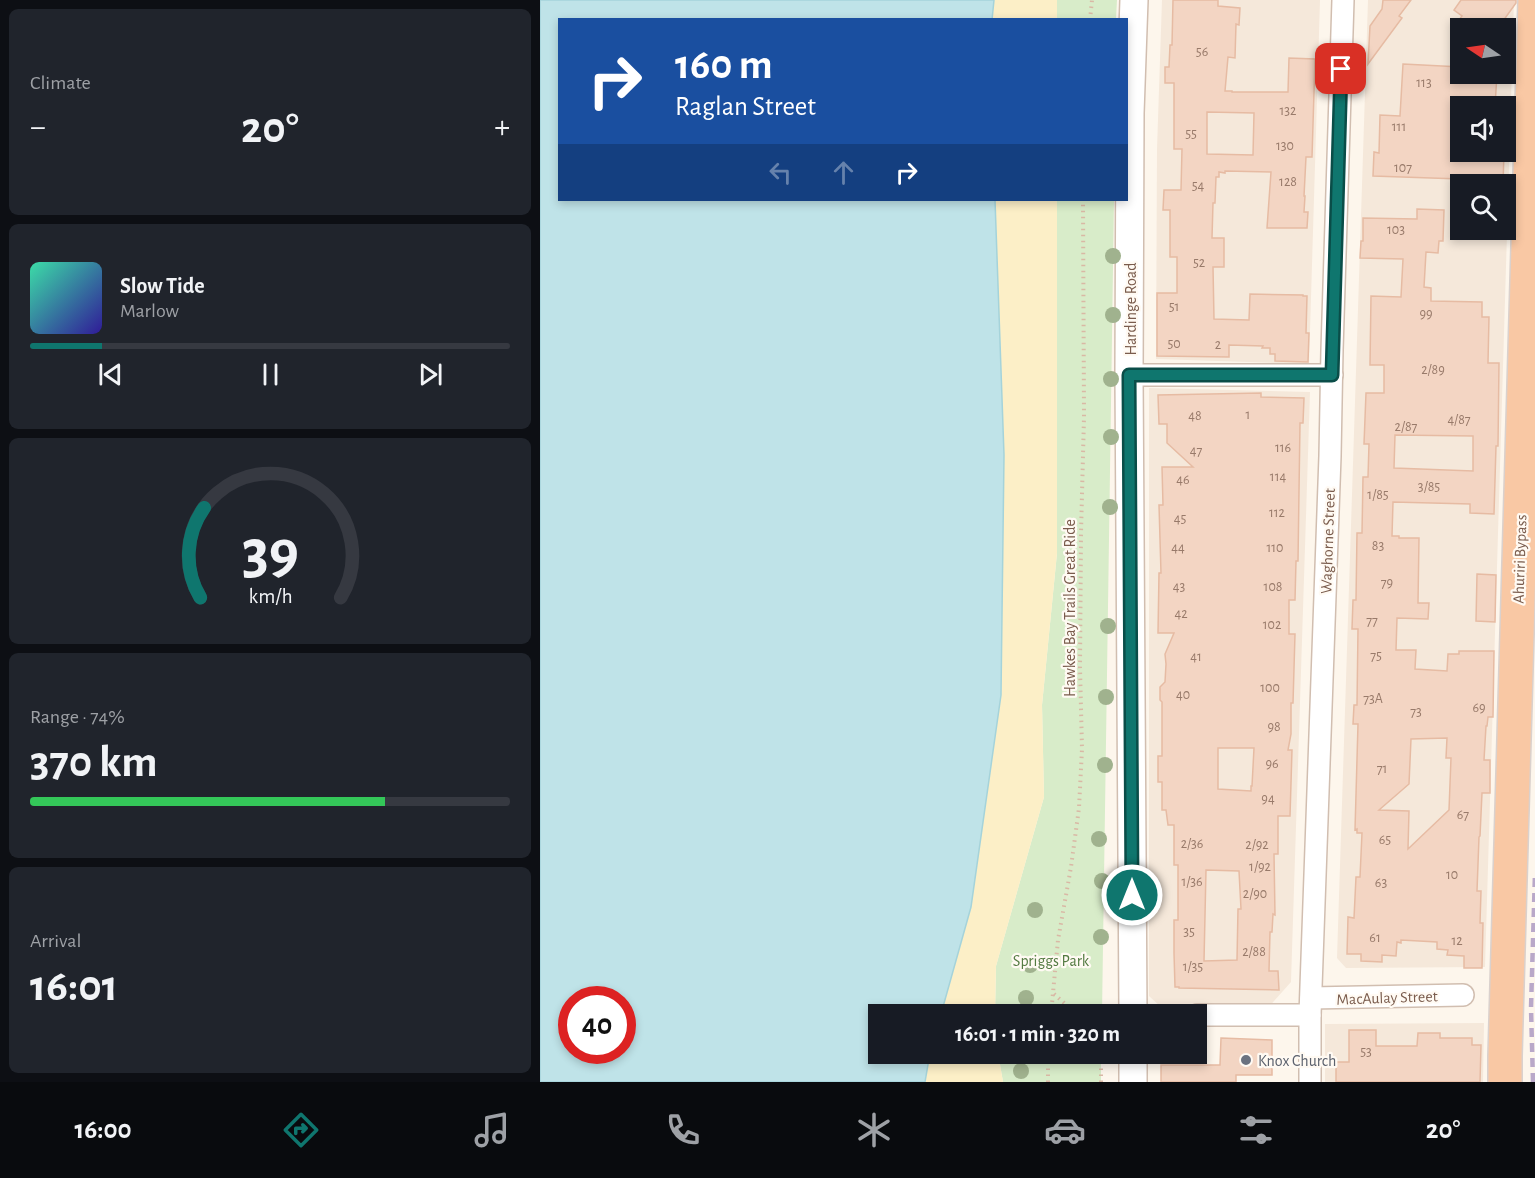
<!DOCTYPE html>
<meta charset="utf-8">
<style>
:root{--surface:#171b24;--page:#20242c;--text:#f1f3f6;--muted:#9ea1a6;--line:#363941;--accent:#0f766e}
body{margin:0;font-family:"Alegreya Sans",sans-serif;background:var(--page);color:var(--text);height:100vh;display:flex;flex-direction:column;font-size:22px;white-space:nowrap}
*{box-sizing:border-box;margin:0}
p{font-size:20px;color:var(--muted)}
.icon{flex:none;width:33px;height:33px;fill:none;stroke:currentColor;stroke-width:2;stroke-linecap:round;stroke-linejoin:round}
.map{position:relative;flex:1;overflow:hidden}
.sheet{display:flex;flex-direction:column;gap:9px;padding:9px;background:#0d0f14;width:540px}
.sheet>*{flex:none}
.banner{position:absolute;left:18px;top:18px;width:570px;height:183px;border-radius:0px;box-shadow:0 3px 9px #0003;background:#1a4fa0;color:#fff;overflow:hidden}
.needle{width:39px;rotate:283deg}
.tools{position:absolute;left:910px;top:18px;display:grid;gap:12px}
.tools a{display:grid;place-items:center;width:66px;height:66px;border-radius:0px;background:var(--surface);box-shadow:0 3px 9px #0003;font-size:30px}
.speed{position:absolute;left:18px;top:986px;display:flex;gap:12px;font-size:30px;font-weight:700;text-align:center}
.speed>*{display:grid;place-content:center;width:78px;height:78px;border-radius:50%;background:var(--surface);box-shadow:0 3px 9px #0003;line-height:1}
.speed .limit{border:9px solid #d22;background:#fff;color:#111}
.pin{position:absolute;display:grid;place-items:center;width:51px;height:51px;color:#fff;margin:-26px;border-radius:12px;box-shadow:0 3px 9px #0006}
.me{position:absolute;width:66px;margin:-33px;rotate:0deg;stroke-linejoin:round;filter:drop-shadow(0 0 4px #0008)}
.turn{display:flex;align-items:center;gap:21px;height:126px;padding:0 18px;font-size:27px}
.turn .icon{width:78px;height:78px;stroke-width:2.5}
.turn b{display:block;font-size:42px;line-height:51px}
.lanes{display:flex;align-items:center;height:57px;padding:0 18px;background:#0003;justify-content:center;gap:30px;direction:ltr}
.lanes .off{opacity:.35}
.big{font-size:45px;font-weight:600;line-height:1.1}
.sheet .tile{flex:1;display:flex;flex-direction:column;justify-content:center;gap:9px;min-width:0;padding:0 21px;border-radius:9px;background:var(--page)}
.sheet .dial{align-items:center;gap:0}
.dial svg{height:156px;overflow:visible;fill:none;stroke:var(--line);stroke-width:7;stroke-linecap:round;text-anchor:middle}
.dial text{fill:var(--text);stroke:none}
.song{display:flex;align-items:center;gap:18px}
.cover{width:72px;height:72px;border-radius:9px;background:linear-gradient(135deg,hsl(160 70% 55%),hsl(250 70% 35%))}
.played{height:6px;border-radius:3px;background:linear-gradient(90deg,var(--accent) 15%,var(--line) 15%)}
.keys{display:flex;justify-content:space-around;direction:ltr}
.heat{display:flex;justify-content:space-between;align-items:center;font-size:33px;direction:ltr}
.charge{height:9px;border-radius:4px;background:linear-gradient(90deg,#34c759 74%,var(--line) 0)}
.trip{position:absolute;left:328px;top:1004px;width:339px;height:60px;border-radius:0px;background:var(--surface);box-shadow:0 3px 9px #0003;font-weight:600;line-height:60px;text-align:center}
.dock{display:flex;height:96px;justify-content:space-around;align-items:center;background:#090b0e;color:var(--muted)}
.dock .icon{width:42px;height:42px}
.dock .current{color:var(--accent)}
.dock b{font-size:27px;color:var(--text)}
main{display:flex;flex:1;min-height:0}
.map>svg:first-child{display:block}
.residential{fill:#f5e8da;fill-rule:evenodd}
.green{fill:#d8ecc9}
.sand{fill:#fcefc7}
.water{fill:#bfe3e8;stroke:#a5d3da;stroke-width:1.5;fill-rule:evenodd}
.building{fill:#f3d5c3;stroke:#e6bba3;stroke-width:1.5;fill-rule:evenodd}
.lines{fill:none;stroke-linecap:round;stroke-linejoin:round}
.minor-casing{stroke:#d1beb0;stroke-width:24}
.tertiary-casing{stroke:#d1beb0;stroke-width:30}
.trunk-casing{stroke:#dad1cd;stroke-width:36}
.path{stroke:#d9b8a5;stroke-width:4;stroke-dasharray:1.5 4.5;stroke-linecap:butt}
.minor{stroke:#fff;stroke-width:21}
.tertiary{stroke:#fff;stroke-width:27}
.trunk{stroke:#f9c8a4;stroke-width:33}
.rail{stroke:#b9a8c9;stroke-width:4.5;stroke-dasharray:9 6;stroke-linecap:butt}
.tree{fill:#a0b28e}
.route-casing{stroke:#0a4d48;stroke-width:15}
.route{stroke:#0f766e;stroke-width:10}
.worship-dot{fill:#6b7280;stroke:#fffaf3;stroke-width:2}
.labels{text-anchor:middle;stroke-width:4.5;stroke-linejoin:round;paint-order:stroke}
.number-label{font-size:14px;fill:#987a6a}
.street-label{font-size:16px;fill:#7a5c4d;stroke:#fffaf3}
.park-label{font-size:16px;fill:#537a41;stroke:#fffaf3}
.worship-label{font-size:16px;fill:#5b616d;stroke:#fffaf3;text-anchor:start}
</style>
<main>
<section class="sheet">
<div class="tile"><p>Climate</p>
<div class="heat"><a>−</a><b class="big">20°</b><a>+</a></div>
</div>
<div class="tile">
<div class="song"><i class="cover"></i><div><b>Slow Tide</b><p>Marlow</p></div></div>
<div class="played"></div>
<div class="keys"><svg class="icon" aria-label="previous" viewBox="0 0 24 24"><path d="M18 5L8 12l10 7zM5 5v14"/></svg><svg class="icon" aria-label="pause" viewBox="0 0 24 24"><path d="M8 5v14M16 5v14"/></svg><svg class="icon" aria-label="next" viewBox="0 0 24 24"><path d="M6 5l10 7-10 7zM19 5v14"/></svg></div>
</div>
<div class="tile dial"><svg viewBox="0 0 100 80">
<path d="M14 69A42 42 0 1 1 86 69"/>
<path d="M14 69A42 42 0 0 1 16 23" stroke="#0f766e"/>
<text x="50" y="56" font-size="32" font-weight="700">39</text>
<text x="50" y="72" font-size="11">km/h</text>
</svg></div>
<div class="tile"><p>Range · 74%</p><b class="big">370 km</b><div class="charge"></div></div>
<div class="tile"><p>Arrival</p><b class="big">16:01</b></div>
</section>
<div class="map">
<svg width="995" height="1082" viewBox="0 0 995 1082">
<rect width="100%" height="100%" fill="#fdf6ec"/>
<!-- residential -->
<g class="residential">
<path d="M622,0H780L769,364L616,359L617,149Z"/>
<path d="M828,0H974L945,967L806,968L797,958ZM921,28H966V74H921ZM921,106H966V152H921ZM921,184H966V230H921Z"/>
<path d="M609,388L770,392L751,982L726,1010L622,1008L609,996Z"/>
<path d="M944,1023L943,1082H785V1024Z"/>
</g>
<!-- green -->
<g class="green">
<path d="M517,0H577L576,19H517Z"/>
<path d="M517,200H574L562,1014H455L456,966L504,797L502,705L517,553Z"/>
<path d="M458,1053H561V1082H463Z"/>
</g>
<!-- sand -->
<g class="sand">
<path d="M454,0H517V19L452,20Z"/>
<path d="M455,200H517V553L502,705L504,797L456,966L455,1014H401L431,907L461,695L464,455Z"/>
<path d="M390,1053H458L463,1082H385Z"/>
</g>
<!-- water -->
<path class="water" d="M0,0H454L452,20H20V200H455L464,455L461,695L431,907L401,1014H339V1053H390L385,1082H0ZM32,999H82V1050H32Z"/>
<!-- building -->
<g class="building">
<path d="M633,0H678V6L700,8L699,25L696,24L695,58L688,57L685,91H692V92H748L749,58L775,59L772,157H766L764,196H765L764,212H768L767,228H727L731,172L685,171V173L679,172V177H676L675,203H673L672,238H684V267H673L674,319L709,320L710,294L763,295V296H767L766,333H769L768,362L735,361V354H730V348H722L723,346L689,345V357L617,356V293H637V257H630V210H623L624,190H641L642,149H634V83H625V67H629L630,45H632ZM667,112L714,113L713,155L667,154Z"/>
<path d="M843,0H871L859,16L862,18L828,64L830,26L842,9Z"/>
<path d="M921,0H976V3L958,28H913L922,16L914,10Z"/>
<path d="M863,64L921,67V74H957L955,106L921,105V152H964L963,184H920V179L833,176L834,152L839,153L840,115L860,116Z"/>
<path d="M877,209L904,210L903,241H899L898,253L886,252L884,287L891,288V301L942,302V317H949L948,363H959L958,446H956L954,514L930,513V504L853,502L852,536H859V538H879L878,603H889L888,619L857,618L856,650H876L875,669L907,671L908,654H919V651H954L953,717H948L947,726H946L944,760H950V793H942L940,836L939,837L937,891H941L940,923H943L942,968H924V956L907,955L908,950L897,949V942L861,940V943L857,942L856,956L842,955V962L821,961V954H807L808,917L814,918L816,877H820L822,833H817V829L815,830L818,724H813L814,705H817L818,629H812L813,600H816L817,533H822L823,477H828L829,444H824L826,393H844V365H830L831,296L861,297L863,259L820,258L821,241H823V218L877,219ZM855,435L933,436V471L854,468ZM907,738L906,758H911L909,810L868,849L869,811L839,810L869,784L871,739Z"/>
<path d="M721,393V397L764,398L763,423H760L758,561H756L755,600H749V634H755L753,703H751V734L748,750H752L750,816H738V854H734L735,915L733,914L732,932H730L729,971H738L739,990L639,988V987H635L634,953V920H638V865H634V825H628L626,810H622V782H618V756H622V702L620,700V687L625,682L626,664L625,654L634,633H618L619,573H621L619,505H623L622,467H653L627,443V424H619L618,395ZM678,748H714L712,786H711V791L678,789ZM666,870L699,871L701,909H698L697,960L664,961Z"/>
<path d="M937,574L956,575L955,622L936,621Z"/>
<path d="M809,1030H836V1046H877L878,1033H900V1038H932V1045H941L940,1082H796V1062H809Z"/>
<path d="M681,1038L732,1040V1075H696V1082H621V1065H680Z"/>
</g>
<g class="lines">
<!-- minor casing -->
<g class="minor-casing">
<g id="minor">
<path d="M589,375H792"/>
<path d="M771,998L923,995"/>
<path d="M657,1015H770"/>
<path d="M770,1082V1015L790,456L792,350L803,0"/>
</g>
</g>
<!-- tertiary casing -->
<g class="tertiary-casing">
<g id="tertiary">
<path d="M593,1014L589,375L590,113L594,0"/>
<path d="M593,1082V1053"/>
</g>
</g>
<!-- trunk casing -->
<g class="trunk-casing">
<path id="trunk" d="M965,1082V1056L995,0"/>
</g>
<!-- path -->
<g class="path">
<path d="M550,20L552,0"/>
<path d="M514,994L530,1008"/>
<path d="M511,1014L518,940L531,867L539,808L542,749L540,668L541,533L544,417L543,200"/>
<path d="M519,1014L530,1008L557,1009L561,1012V1014"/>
<path d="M508,1082V1053"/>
<path d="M561,1082V1053"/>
</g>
<!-- minor -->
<use href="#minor" class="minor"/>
<!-- tertiary -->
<use href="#tertiary" class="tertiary"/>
<!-- trunk -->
<use href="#trunk" class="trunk"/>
<!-- rail -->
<path class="rail" d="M993,1082L991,1008L995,873"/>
</g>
<!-- trees -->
<g class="tree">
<circle cx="573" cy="256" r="8"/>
<circle cx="573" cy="315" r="8"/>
<circle cx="571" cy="379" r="8"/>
<circle cx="571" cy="437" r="8"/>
<circle cx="570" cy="507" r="8"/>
<circle cx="568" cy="626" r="8"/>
<circle cx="566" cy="697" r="8"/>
<circle cx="565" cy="765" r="8"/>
<circle cx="559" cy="839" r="8"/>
<circle cx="562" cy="881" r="8"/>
<circle cx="495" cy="910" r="8"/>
<circle cx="561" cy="937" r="8"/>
<circle cx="490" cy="965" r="8"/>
<circle cx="486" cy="998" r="8"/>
<circle cx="481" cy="1071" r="8"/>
</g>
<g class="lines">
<!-- route casing -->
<g class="route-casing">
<path id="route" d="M592,895L589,375H792L801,69"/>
</g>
<!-- route -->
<use href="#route" class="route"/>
</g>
<!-- markers -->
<circle class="worship-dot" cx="706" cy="1060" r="6"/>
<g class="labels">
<!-- number labels -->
<g class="number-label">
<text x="662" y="56">56</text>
<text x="884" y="87">113</text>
<text x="748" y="115">132</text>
<text x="859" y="131">111</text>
<text x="651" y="138">55</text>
<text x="745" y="150">130</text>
<text x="863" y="172">107</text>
<text x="748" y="186">128</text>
<text x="658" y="190">54</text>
<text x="856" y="234">103</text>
<text x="659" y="267">52</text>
<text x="634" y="311">51</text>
<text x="886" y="318">99</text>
<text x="634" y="348">50</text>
<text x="678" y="349">2</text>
<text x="893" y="374">2/89</text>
<text x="708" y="419">1</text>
<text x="655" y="420">48</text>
<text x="919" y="424">4/87</text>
<text x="866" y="431">2/87</text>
<text x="743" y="452">116</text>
<text x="656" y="455">47</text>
<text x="738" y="481">114</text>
<text x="643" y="484">46</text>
<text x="889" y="491">3/85</text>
<text x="838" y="499">1/85</text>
<text x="737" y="517">112</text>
<text x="640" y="523">45</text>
<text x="838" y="550">83</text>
<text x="638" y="552">44</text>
<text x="735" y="552">110</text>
<text x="847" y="587">79</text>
<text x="639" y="591">43</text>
<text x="733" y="591">108</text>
<text x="641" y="618">42</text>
<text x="832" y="625">77</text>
<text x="732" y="629">102</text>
<text x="836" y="660">75</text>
<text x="656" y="661">41</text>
<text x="730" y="692">100</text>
<text x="643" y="699">40</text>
<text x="833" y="703">73A</text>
<text x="939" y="712">69</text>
<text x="876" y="716">73</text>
<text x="734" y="731">98</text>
<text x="732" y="768">96</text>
<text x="842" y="773">71</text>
<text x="728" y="803">94</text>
<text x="923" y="819">67</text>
<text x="845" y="844">65</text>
<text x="652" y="848">2/36</text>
<text x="717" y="849">2/92</text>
<text x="720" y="871">1/92</text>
<text x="912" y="879">10</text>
<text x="652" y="886">1/36</text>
<text x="841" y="887">63</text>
<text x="715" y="898">2/90</text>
<text x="649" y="936">35</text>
<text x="835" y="942">61</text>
<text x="917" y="945">12</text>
<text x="714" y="956">2/88</text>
<text x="653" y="971">1/35</text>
<text x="826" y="1056">53</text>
</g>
<!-- street labels -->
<g class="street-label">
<text transform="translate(590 309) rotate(-90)" y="6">Hardinge Road</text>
<text transform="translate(787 541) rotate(-88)" y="6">Waghorne Street</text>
<text transform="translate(979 559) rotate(-88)" y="6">Ahuriri Bypass</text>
<text transform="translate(529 608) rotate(-90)" y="6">Hawkes Bay Trails Great Ride</text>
<text transform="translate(847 997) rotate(-2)" y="6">MacAulay Street</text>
</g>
<!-- park labels -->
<g class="park-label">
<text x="511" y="966">Spriggs Park</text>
</g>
<!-- worship labels -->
<g class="worship-label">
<text x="718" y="1066">Knox Church</text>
</g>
</g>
</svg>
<div class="tools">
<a><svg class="needle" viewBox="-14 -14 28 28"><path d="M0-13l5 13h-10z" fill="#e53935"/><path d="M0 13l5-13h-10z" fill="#9ea1a6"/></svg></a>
<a><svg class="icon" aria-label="sound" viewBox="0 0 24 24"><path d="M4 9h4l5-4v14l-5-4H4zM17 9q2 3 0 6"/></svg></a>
<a><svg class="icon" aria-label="search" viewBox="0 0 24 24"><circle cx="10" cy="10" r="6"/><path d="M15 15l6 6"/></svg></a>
</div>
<div class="speed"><div class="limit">40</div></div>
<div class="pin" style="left:801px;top:69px;background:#d93025"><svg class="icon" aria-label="arrive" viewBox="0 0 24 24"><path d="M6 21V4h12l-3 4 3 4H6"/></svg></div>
<svg class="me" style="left:592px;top:895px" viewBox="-20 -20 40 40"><circle r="17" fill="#0f766e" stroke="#fff" stroke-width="3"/><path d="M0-11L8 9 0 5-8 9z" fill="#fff"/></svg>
<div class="trip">16:01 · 1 min · 320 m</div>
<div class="banner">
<div class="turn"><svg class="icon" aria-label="right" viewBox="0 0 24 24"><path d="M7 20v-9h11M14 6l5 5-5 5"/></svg><div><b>160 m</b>Raglan Street</div></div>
<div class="lanes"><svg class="icon off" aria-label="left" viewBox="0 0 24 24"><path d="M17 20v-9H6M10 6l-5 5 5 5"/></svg><svg class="icon off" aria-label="ahead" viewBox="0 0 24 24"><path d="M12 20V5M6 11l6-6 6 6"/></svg><svg class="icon" aria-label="right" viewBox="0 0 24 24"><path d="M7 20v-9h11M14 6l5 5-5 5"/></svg></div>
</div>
</div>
</main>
<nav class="dock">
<b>16:00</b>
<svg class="icon current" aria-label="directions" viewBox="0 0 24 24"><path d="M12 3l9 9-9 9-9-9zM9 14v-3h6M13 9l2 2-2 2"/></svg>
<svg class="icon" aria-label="music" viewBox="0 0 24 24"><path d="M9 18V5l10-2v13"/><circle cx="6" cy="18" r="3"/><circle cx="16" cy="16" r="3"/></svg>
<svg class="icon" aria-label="phone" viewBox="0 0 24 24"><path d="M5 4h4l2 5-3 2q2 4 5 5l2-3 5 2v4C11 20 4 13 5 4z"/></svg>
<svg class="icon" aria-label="climate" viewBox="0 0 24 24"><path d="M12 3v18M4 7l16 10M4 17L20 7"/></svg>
<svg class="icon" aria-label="car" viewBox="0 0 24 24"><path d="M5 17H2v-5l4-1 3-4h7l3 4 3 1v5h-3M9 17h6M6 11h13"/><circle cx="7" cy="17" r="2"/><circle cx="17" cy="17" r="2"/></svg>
<svg class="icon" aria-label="filters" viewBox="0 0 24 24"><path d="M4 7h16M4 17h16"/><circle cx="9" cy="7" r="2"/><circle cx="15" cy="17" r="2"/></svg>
<b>20°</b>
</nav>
